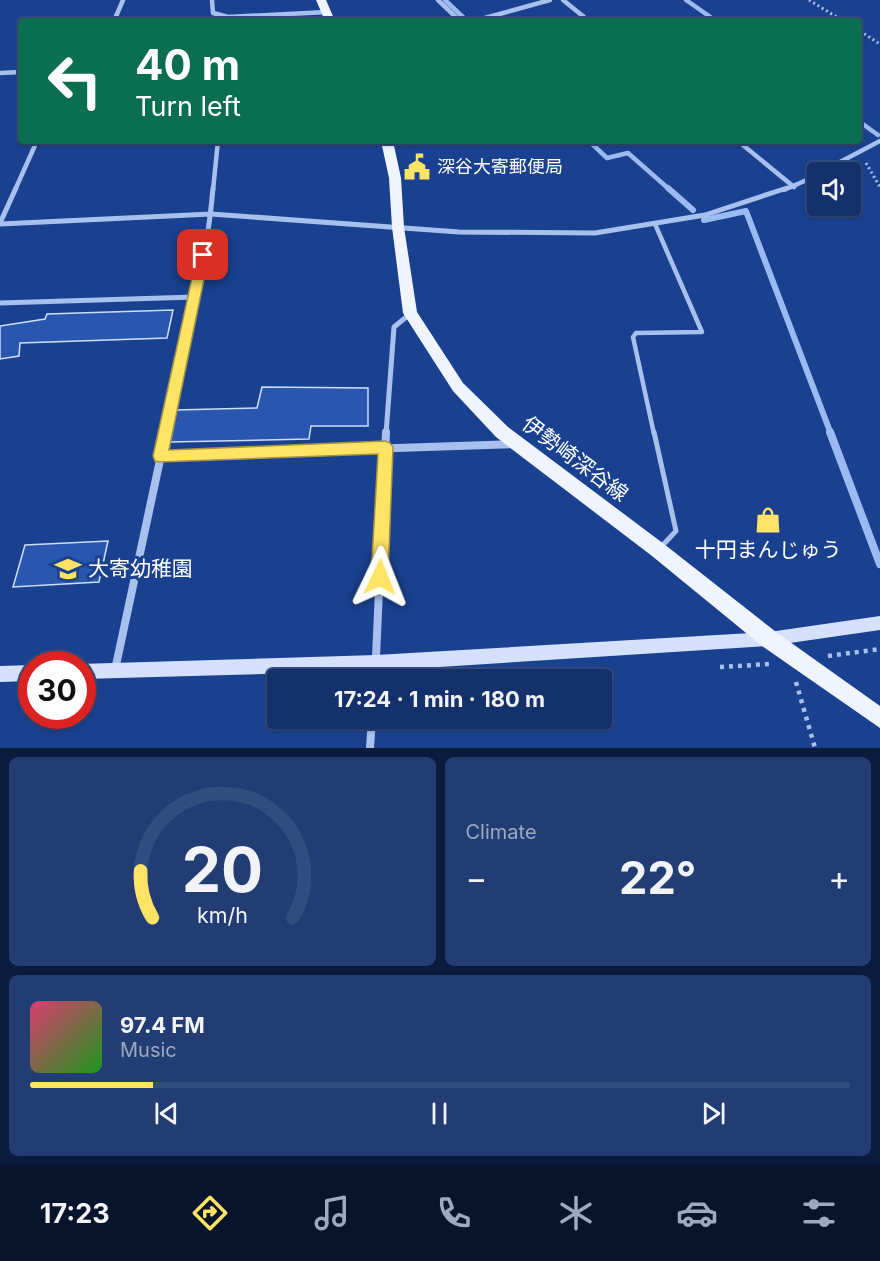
<!DOCTYPE html>
<meta charset="utf-8">
<style>
:root{--surface:#14316b;--page:#213d73;--text:#f1f3f6;--muted:#9da9c1;--line:#334c7e;--accent:#ffe365}
body{margin:0;font-family:Inter,"Noto Sans JP",sans-serif;background:var(--page);color:var(--text);height:100vh;display:flex;flex-direction:column;font-size:22px;white-space:nowrap}
*{box-sizing:border-box;margin:0}
p{font-size:20px;color:var(--muted)}
.icon{flex:none;width:33px;height:33px;fill:none;stroke:currentColor;stroke-width:2;stroke-linecap:round;stroke-linejoin:round}
.map{position:relative;height:748px;overflow:hidden}
.side{display:flex;flex-direction:column;gap:9px;padding:9px;background:#0b1b3b;flex:1}
.side>*{flex:none}
.guide{position:absolute;left:18px;top:18px;width:844px;height:126px;border-radius:6px;box-shadow:0 2px 4px #0004,0 0 0 2px var(--line);background:#0b6e4f;color:#fff;overflow:hidden}
.buttons{position:absolute;left:807px;top:162px;display:grid;gap:12px}
.buttons a{display:grid;place-items:center;width:54px;height:54px;border-radius:6px;background:var(--surface);box-shadow:0 2px 4px #0004,0 0 0 2px var(--line);font-size:30px}
.speed{position:absolute;left:18px;top:651px;display:flex;gap:12px;font-size:30px;font-weight:700;text-align:center}
.speed>*{display:grid;place-content:center;width:78px;height:78px;border-radius:50%;background:var(--surface);box-shadow:0 2px 4px #0004,0 0 0 2px var(--line);line-height:1}
.speed .limit{border:9px solid #d22;background:#fff;color:#111}
.pin{position:absolute;display:grid;place-items:center;width:51px;height:51px;color:#fff;margin:-26px;border-radius:12px;box-shadow:0 3px 9px #0006}
.me{position:absolute;width:66px;margin:-33px;rotate:2deg;stroke-linejoin:round;filter:drop-shadow(0 0 4px #0008)}
.turn{display:flex;align-items:center;gap:21px;height:126px;padding:0 18px;font-size:27px}
.turn .icon{width:78px;height:78px;stroke-width:2.5}
.turn b{display:block;font-size:42px;line-height:51px}
.big{font-size:45px;font-weight:700;line-height:1.1}
.side .card{flex:1;display:flex;flex-direction:column;justify-content:center;gap:9px;min-width:0;padding:0 21px;border-radius:9px;background:var(--page)}
.side .dial{align-items:center;gap:0}
.dial svg{height:156px;overflow:visible;fill:none;stroke:var(--line);stroke-width:7;stroke-linecap:round;text-anchor:middle}
.dial text{fill:var(--text);stroke:none}
.song{display:flex;align-items:center;gap:18px}
.cover{width:72px;height:72px;border-radius:9px;background:linear-gradient(135deg,hsl(340 70% 55%),hsl(120 70% 35%))}
.played{height:6px;border-radius:3px;background:linear-gradient(90deg,var(--accent) 15%,var(--line) 15%)}
.keys{display:flex;justify-content:space-around;direction:ltr}
.heat{display:flex;justify-content:space-between;align-items:center;font-size:33px;direction:ltr}
.side .tiles{flex:1;display:grid;gap:9px;grid-template-columns:1fr 1fr}
.card:last-child{grid-column:span 2}
.trip{position:absolute;left:267px;top:669px;width:345px;height:60px;border-radius:6px;background:var(--surface);box-shadow:0 2px 4px #0004,0 0 0 2px var(--line);font-weight:700;line-height:60px;text-align:center}
.menu{display:flex;height:96px;justify-content:space-around;align-items:center;background:#08142b;color:var(--muted)}
.menu .icon{width:42px;height:42px}
.menu .selected{color:var(--accent)}
.menu b{font-size:27px;color:var(--text)}
.map>svg:first-child{display:block}
.lines{fill:none;stroke-linecap:round;stroke-linejoin:round}
.stream-far2{stroke:#9bbaf1;stroke-width:4.5}
.stream-far1{stroke:#9bbaf1;stroke-width:6}
.stream{stroke:#9bbaf1;stroke-width:8}
.building{fill:#2956ae;stroke:#cedefa;stroke-width:1.5}
.path-far1{stroke:#a8c0ee;stroke-width:3;stroke-dasharray:2 3;stroke-linecap:butt}
.path{stroke:#a8c0ee;stroke-width:4.5;stroke-dasharray:4 5;stroke-linecap:butt}
.lane-far1{stroke:#a8c0ee;stroke-width:4.5}
.lane{stroke:#a8c0ee;stroke-width:5}
.street-far2{stroke:#a8c0ee;stroke-width:4.5}
.street-far1{stroke:#a8c0ee;stroke-width:5}
.street{stroke:#a8c0ee;stroke-width:8}
.secondary{fill:#d5e1fa;fill-rule:evenodd}
.primary{fill:#eff4ff;fill-rule:evenodd}
.route{fill:#ffe365;stroke:#a69442;stroke-width:1.5}
.labels{text-anchor:middle;stroke-width:6;stroke-linejoin:round;paint-order:stroke}
.far-poi-label{font-size:18px;fill:#fff;stroke:#1a418f;text-anchor:start}
.street-label{font-size:21px;fill:#fff;stroke:#1a418f}
.poi-label{font-size:21px;fill:#fff;stroke:#1a418f}
</style>
<div class="map">
<svg width="880" height="748" viewBox="0 0 880 748">
<rect width="100%" height="100%" fill="#1a418f"/>
<g class="lines">
<!-- stream-far2 -->
<g class="stream-far2">
<path d="M445,0L467,21"/>
<path d="M686,0L716,21"/>
<path d="M860,122L878,135"/>
<path d="M589,141L607,158L628,153L670,190"/>
</g>
<!-- stream-far1 -->
<g class="stream-far1">
<path d="M668,188L693,210"/>
<path d="M704,220L746,211L831,434"/>
</g>
<!-- stream -->
<path class="stream" d="M830,432L880,564"/>
</g>
<!-- building -->
<g class="building">
<path d="M173,310L167,338L20,343L19,356L0,359V326L45,319L47,314Z"/>
<path d="M262,387L368,388V426H311L309,439L170,442L176,410L257,408Z"/>
<path d="M108,541L99,582L13,587L25,545Z"/>
</g>
<g class="lines">
<!-- path-far1 -->
<g class="path-far1">
<path d="M809,0L843,21"/>
<path d="M860,31L880,44"/>
<path d="M866,163L880,187"/>
</g>
<!-- path -->
<g class="path">
<path d="M828,656L880,649"/>
<path d="M720,667L770,664"/>
<path d="M796,682L815,748"/>
</g>
<!-- lane-far1 -->
<path class="lane-far1" d="M654,434L633,337L636,333L702,332L655,224"/>
<!-- lane -->
<path class="lane" d="M654,432L676,531L661,547"/>
<!-- street-far2 -->
<g class="street-far2">
<path d="M212,0L213,13L228,17L327,12"/>
<path d="M438,0L460,21"/>
<path d="M563,0L589,21"/>
<path d="M114,21L123,0"/>
<path d="M474,21L550,0"/>
<path d="M0,73L21,72"/>
<path d="M738,141L794,187"/>
<path d="M388,142L499,141"/>
<path d="M821,172L880,141"/>
<path d="M15,190L37,141"/>
<path d="M213,190L218,141"/>
<path d="M784,190L818,175"/>
</g>
<!-- street-far1 -->
<g class="street-far1">
<path d="M0,223L16,188"/>
<path d="M0,224L211,214L459,232L595,233L705,215L787,188"/>
<path d="M0,303L195,297"/>
<path d="M166,434C183,353 206,271 213,188"/>
<path d="M386,434L394,327L410,314"/>
</g>
<!-- street -->
<g class="street">
<path d="M160,456L514,444"/>
<path d="M115,670L166,432"/>
<path d="M375,680L386,432"/>
<path d="M370,748L372,718"/>
</g>
<!-- secondary -->
<g class="secondary">
<path d="M880,616V630L769,646L376,671L82,679V664H79L376,655L769,632Z"/>
<path d="M32,665V681L0,682V666Z"/>
</g>
<!-- primary -->
<g class="primary">
<path d="M316,0H326L335,21H325Z"/>
<path d="M381,141H393L401,178L404,227L417,312L463,383L508,427L664,544L776,632L880,706V728L762,646L652,556L496,437L453,391L403,313L392,227L389,178Z"/>
</g>
</g>
<!-- route -->
<path class="route" d="M203,251L209,255L169,450L385,441L390,443L393,447L388,577L385,582L380,584L374,582L371,577L378,454L160,462L155,461L153,456L197,255Z"/>
<!-- icons -->
<defs>
<g id="civic-bare" transform="scale(2.07)"><path d="M-.6-6.5H3V-4.5H.6V-3L4-1V1h2V6H-6V1h2V-1L-.6-3ZM-1.2 2.5V6h2.4V2.5Z" fill="#ffe365" stroke="#1a418f" stroke-width="2.5" paint-order="stroke"/></g>
<g id="shop-bare" transform="scale(2.07)"><path d="M-5-2.5h2.3a2.7 3.5 0 0 1 5.4 0H5L5.5 6h-11ZM-1.5-2.5h3a1.5 2.3 0 0 0-3 0Z" fill="#ffe365" stroke="#1a418f" stroke-width="2.5" paint-order="stroke"/></g>
<g id="school-bare" transform="scale(2.07)"><path d="M0-5L7-2L0 1L-7-2ZM-4 1L0 2.5L4 1V4Q0 6-4 4Z" fill="#ffe365" stroke="#1a418f" stroke-width="2.5" paint-order="stroke"/></g>
</defs>
<g fill-rule="evenodd">
<use href="#civic-bare" x="417" y="167"/>
<use href="#shop-bare" x="768" y="520"/>
<use href="#school-bare" x="68" y="569"/>
</g>
<g class="labels">
<!-- far-poi labels -->
<g class="far-poi-label">
<text x="437" y="173">深谷大寄郵便局</text>
</g>
<!-- street labels -->
<g class="street-label">
<text transform="translate(575 459) rotate(37)" y="7">伊勢崎深谷線</text>
</g>
<!-- poi labels -->
<g class="poi-label">
<text x="768" y="557">十円まんじゅう</text>
<text x="88" y="576" text-anchor="start">大寄幼稚園</text>
</g>
</g>
</svg>
<div class="buttons">
<a><svg class="icon" aria-label="sound" viewBox="0 0 24 24"><path d="M4 9h4l5-4v14l-5-4H4zM17 9q2 3 0 6"/></svg></a>
</div>
<div class="speed"><div class="limit">30</div></div>
<div class="pin" style="left:203px;top:255px;background:#d93025"><svg class="icon" aria-label="arrive" viewBox="0 0 24 24"><path d="M6 21V4h12l-3 4 3 4H6"/></svg></div>
<svg class="me" style="left:380px;top:577px" viewBox="-20 -20 40 40"><path d="M0-17L14 15 0 8-14 15z" fill="#ffe365" stroke="#fff" stroke-width="4"/></svg>
<div class="trip">17:24 · 1 min · 180 m</div>
<div class="guide">
<div class="turn"><svg class="icon" aria-label="left" viewBox="0 0 24 24"><path d="M17 20v-9H6M10 6l-5 5 5 5"/></svg><div><b>40 m</b>Turn left</div></div>
</div>
</div>
<section class="side">
<div class="tiles">
<div class="card dial"><svg viewBox="0 0 100 80">
<path d="M14 69A42 42 0 1 1 86 69"/>
<path d="M14 69A42 42 0 0 1 8 45" stroke="#ffe365"/>
<text x="50" y="56" font-size="32" font-weight="700">20</text>
<text x="50" y="72" font-size="11">km/h</text>
</svg></div>
<div class="card"><p>Climate</p>
<div class="heat"><a>−</a><b class="big">22°</b><a>+</a></div>
</div>
<div class="card">
<div class="song"><i class="cover"></i><div><b>97.4 FM</b><p>Music</p></div></div>
<div class="played"></div>
<div class="keys"><svg class="icon" aria-label="previous" viewBox="0 0 24 24"><path d="M18 5L8 12l10 7zM5 5v14"/></svg><svg class="icon" aria-label="pause" viewBox="0 0 24 24"><path d="M8 5v14M16 5v14"/></svg><svg class="icon" aria-label="next" viewBox="0 0 24 24"><path d="M6 5l10 7-10 7zM19 5v14"/></svg></div>
</div>
</div>
</section>
<nav class="menu">
<b>17:23</b>
<svg class="icon selected" aria-label="directions" viewBox="0 0 24 24"><path d="M12 3l9 9-9 9-9-9zM9 14v-3h6M13 9l2 2-2 2"/></svg>
<svg class="icon" aria-label="music" viewBox="0 0 24 24"><path d="M9 18V5l10-2v13"/><circle cx="6" cy="18" r="3"/><circle cx="16" cy="16" r="3"/></svg>
<svg class="icon" aria-label="phone" viewBox="0 0 24 24"><path d="M5 4h4l2 5-3 2q2 4 5 5l2-3 5 2v4C11 20 4 13 5 4z"/></svg>
<svg class="icon" aria-label="climate" viewBox="0 0 24 24"><path d="M12 3v18M4 7l16 10M4 17L20 7"/></svg>
<svg class="icon" aria-label="car" viewBox="0 0 24 24"><path d="M5 17H2v-5l4-1 3-4h7l3 4 3 1v5h-3M9 17h6M6 11h13"/><circle cx="7" cy="17" r="2"/><circle cx="17" cy="17" r="2"/></svg>
<svg class="icon" aria-label="filters" viewBox="0 0 24 24"><path d="M4 7h16M4 17h16"/><circle cx="9" cy="7" r="2"/><circle cx="15" cy="17" r="2"/></svg>
</nav>
